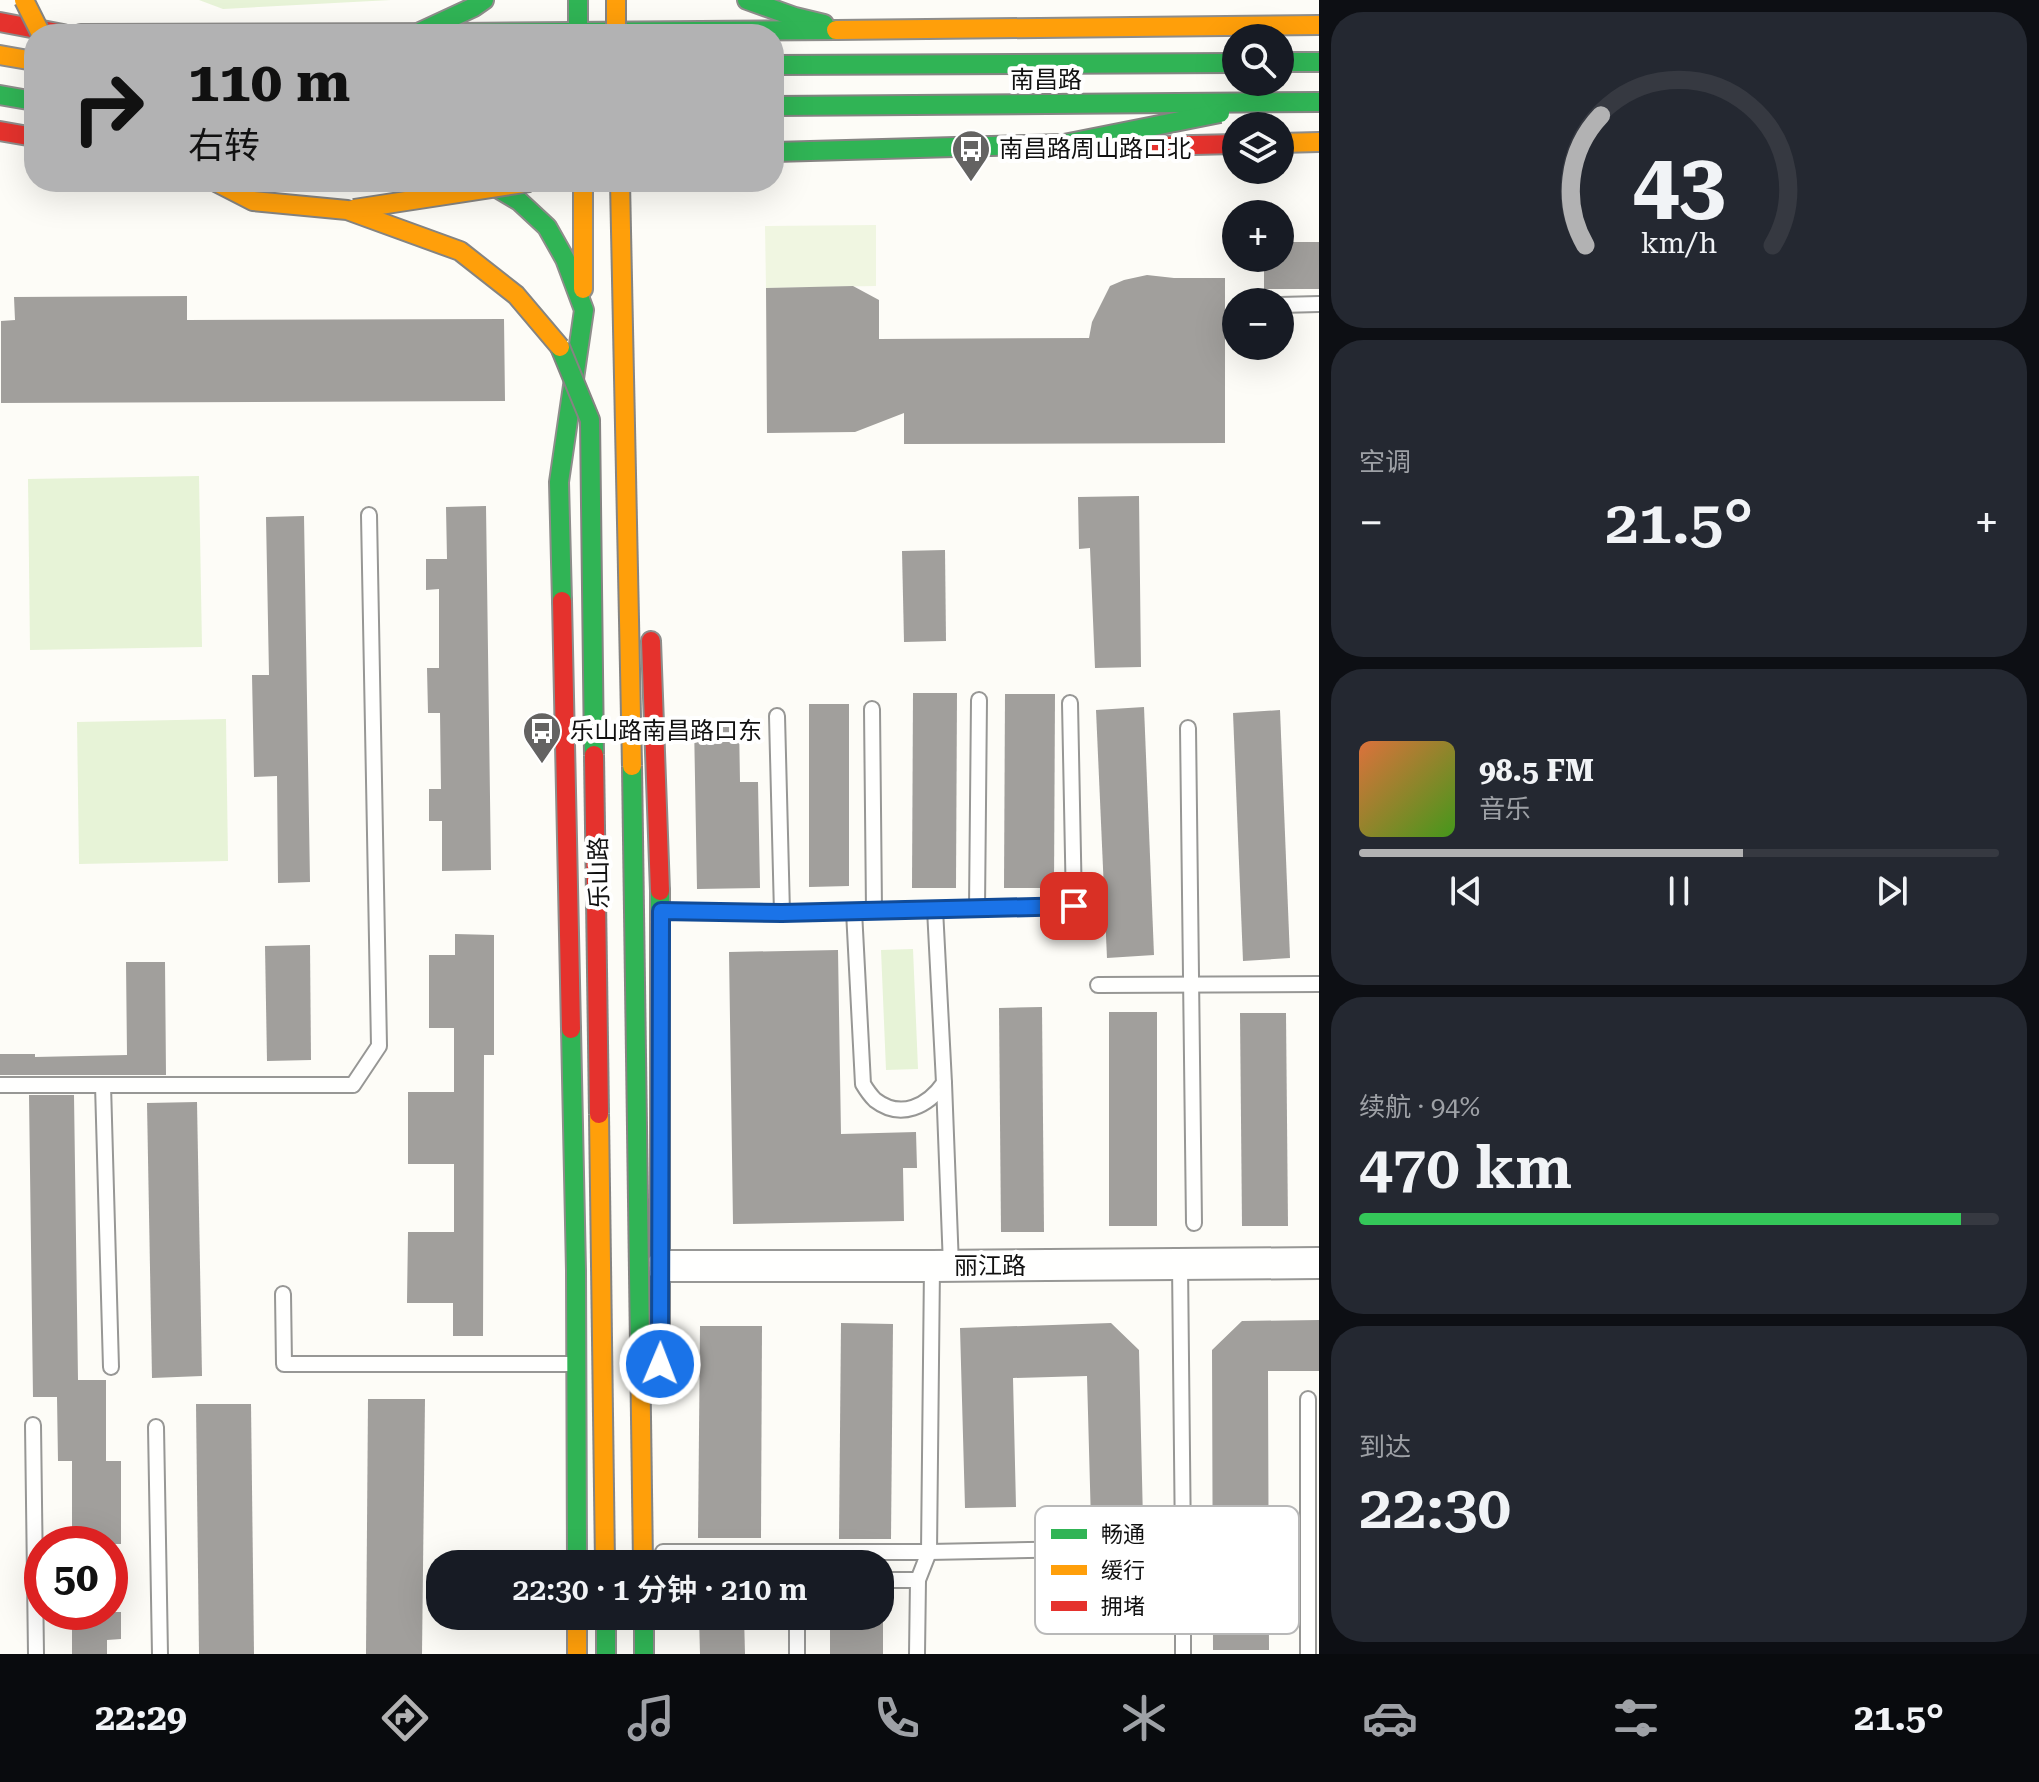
<!DOCTYPE html>
<html lang="zh">
<meta charset="utf-8">
<style>
:root{--surface:#171b24;--page:#242831;--text:#f1f3f6;--muted:#9ea1a6;--line:#363941;--accent:#b2b2b3}
body{margin:0;font-family:"Roboto Serif","Noto Sans SC",serif;background:var(--page);color:var(--text);height:100vh;display:flex;flex-direction:column;font-size:30px;white-space:nowrap}
*{box-sizing:border-box;margin:0}
p{font-size:26px;color:var(--muted)}
.icon{flex:none;width:44px;height:44px;fill:none;stroke:currentColor;stroke-width:2;stroke-linecap:round;stroke-linejoin:round}
.map{position:relative;flex:1;overflow:hidden}
.side{display:flex;flex-direction:column;gap:12px;padding:12px;background:#0d0f14;width:720px}
.side>*{flex:none}
.banner{position:absolute;left:24px;top:24px;width:760px;height:168px;border-radius:32px;box-shadow:0 8px 32px #0002;background:#b2b2b3;color:#111;overflow:hidden}
.tools{position:absolute;left:1222px;top:24px;display:grid;gap:16px}
.tools a{display:grid;place-items:center;width:72px;height:72px;border-radius:50%;background:var(--surface);box-shadow:0 8px 32px #0002;font-size:40px}
.speed{position:absolute;left:24px;top:1526px;display:flex;gap:16px;font-size:40px;font-weight:700;text-align:center}
.speed>*{display:grid;place-content:center;width:104px;height:104px;border-radius:50%;background:var(--surface);box-shadow:0 8px 32px #0002;line-height:1}
.speed .limit{border:12px solid #d22;background:#fff;color:#111}
.pin{position:absolute;display:grid;place-items:center;width:68px;height:68px;color:#fff;margin:-34px;border-radius:16px;box-shadow:0 4px 12px #0006}
.me{position:absolute;width:88px;margin:-44px;rotate:1deg;stroke-linejoin:round;filter:drop-shadow(0 0 6px #0008)}
.turn{display:flex;align-items:center;gap:28px;height:168px;padding:0 32px;font-size:36px}
.turn .icon{width:104px;height:104px;stroke-width:2.5}
.turn b{display:block;font-size:56px;line-height:68px}
.big{font-size:60px;font-weight:600;line-height:1.1}
.side .widget{flex:1;display:flex;flex-direction:column;justify-content:center;gap:12px;min-width:0;padding:0 28px;border-radius:32px;background:var(--page)}
.side .dial{align-items:center;gap:0}
.dial svg{height:208px;overflow:visible;fill:none;stroke:var(--line);stroke-width:7;stroke-linecap:round;text-anchor:middle}
.dial text{fill:var(--text);stroke:none}
.song{display:flex;align-items:center;gap:24px}
.cover{width:96px;height:96px;border-radius:12px;background:linear-gradient(135deg,hsl(20 70% 55%),hsl(100 70% 35%))}
.played{height:8px;border-radius:4px;background:linear-gradient(90deg,var(--accent) 60%,var(--line) 60%)}
.keys{display:flex;justify-content:space-around;direction:ltr}
.heat{display:flex;justify-content:space-between;align-items:center;font-size:44px;direction:ltr}
.charge{height:12px;border-radius:6px;background:linear-gradient(90deg,#34c759 94%,var(--line) 0)}
.trip{position:absolute;left:426px;top:1550px;width:468px;height:80px;border-radius:32px;background:var(--surface);box-shadow:0 8px 32px #0002;font-weight:600;line-height:80px;text-align:center}
.tab-bar{display:flex;height:128px;justify-content:space-around;align-items:center;background:#090b0e;color:var(--muted)}
.tab-bar .icon{width:56px;height:56px}
.tab-bar .selected{color:var(--accent)}
.tab-bar b{font-size:36px;color:var(--text)}
main{display:flex;flex:1;min-height:0}
.map>svg:first-child{display:block}
.green{fill:#e7f3d7}
.pitch{fill:#f0f6e1}
.building{fill:#a19f9c}
.lines{fill:none;stroke-linecap:round;stroke-linejoin:round}
.lane-casing{stroke:#979795;stroke-width:18}
.street-casing{stroke:#979795;stroke-width:34}
.fast-casing{stroke:#8e8d8b;stroke-width:22}
.slow-casing{stroke:#8e8d8b;stroke-width:22}
.jam-casing{stroke:#8e8d8b;stroke-width:22}
.lane{stroke:#fffffe;stroke-width:14}
.street{stroke:#fffffe;stroke-width:30}
.fast{stroke:#30b455;stroke-width:18}
.slow{stroke:#ff9f0a;stroke-width:18}
.jam{stroke:#e5322d;stroke-width:18}
.fast-bridge-casing{stroke:#858482;stroke-width:22;stroke-linecap:butt}
.slow-bridge-casing{stroke:#858482;stroke-width:22;stroke-linecap:butt}
.jam-bridge-casing{stroke:#858482;stroke-width:22;stroke-linecap:butt}
.fast-bridge{stroke:#30b455;stroke-width:18}
.slow-bridge{stroke:#ff9f0a;stroke-width:18}
.jam-bridge{stroke:#e5322d;stroke-width:18}
.route-casing{stroke:#114b97;stroke-width:20}
.route{stroke:#1a73e8;stroke-width:14}
.labels{text-anchor:middle;stroke-width:8;stroke-linejoin:round;paint-order:stroke}
.street-label{font-size:24px;fill:#111;stroke:#fff}
.poi-label{font-size:24px;fill:#111;stroke:#fff;text-anchor:start}
.key{fill:#fff;stroke:#b8b8b8;stroke-width:2}
.key-label{font-size:22px;fill:#111}
</style>
<main>
<div class="map">
<svg width="1319" height="1654" viewBox="0 0 1319 1654">
<rect width="100%" height="100%" fill="#fdfcf7"/>
<!-- green -->
<g class="green">
<path d="M199,0H391L223,9Z"/>
<path d="M199,476L202,647L30,650L28,479Z"/>
<path d="M226,719L228,861L79,864L77,722Z"/>
<path d="M913,949L918,1069L886,1070L881,950Z"/>
</g>
<!-- pitch -->
<path class="pitch" d="M876,225V286L766,288L765,226Z"/>
<!-- building -->
<g class="building">
<path d="M1280,242H1319V289H1264V258H1280Z"/>
<path d="M1147,275L1174,278H1225V443L904,444V413L855,432L767,433L766,288L853,286L879,300V339L1089,338L1092,322L1110,286L1124,280Z"/>
<path d="M187,296V320L504,319L505,401L1,403V321L15,320L14,297Z"/>
<path d="M1139,496L1141,667L1095,668L1090,548L1079,549L1078,497Z"/>
<path d="M486,506L491,870L442,871V821H429V789H441L440,713H428L427,668H439V589L426,590V559H447L446,507Z"/>
<path d="M304,516L310,882L278,883L277,776L254,777L252,675H269L266,517Z"/>
<path d="M945,550L946,641L904,642L902,551Z"/>
<path d="M913,693H957L956,888H912Z"/>
<path d="M1005,694H1055L1054,888H1004Z"/>
<path d="M809,704H849V886L809,887Z"/>
<path d="M1144,707L1154,955L1107,958L1096,710Z"/>
<path d="M1280,710L1290,958L1243,961L1233,713Z"/>
<path d="M739,722L740,782H758L760,888L697,889L694,723Z"/>
<path d="M455,934L494,935V1055H484L483,1336H453V1303H407L408,1232H454V1164H408V1092H454V1028H429V955H455Z"/>
<path d="M310,945L311,1060L267,1061L265,946Z"/>
<path d="M838,950L841,1134L916,1132L917,1168H903L904,1221L733,1224L729,952Z"/>
<path d="M126,962H165L166,1075H0V1054H35V1057L127,1055Z"/>
<path d="M1042,1007L1044,1232H1001L999,1008Z"/>
<rect x="1109" y="1012" width="48" height="214"/>
<path d="M1240,1013H1286L1288,1226H1242Z"/>
<path d="M29,1095H74L78,1380H106V1461H121V1544H72V1461H58L57,1397H33Z"/>
<path d="M197,1102L202,1376L152,1378L147,1103Z"/>
<path d="M1319,1320V1371H1268L1269,1650H1213L1212,1350L1242,1321Z"/>
<path d="M841,1323L893,1324L891,1539H839Z"/>
<path d="M1111,1323L1139,1350L1143,1521L1091,1523L1087,1376L1013,1378L1016,1507L965,1508L960,1328Z"/>
<path d="M700,1326H762L761,1538H698Z"/>
<path d="M368,1399H425L422,1654H366Z"/>
<path d="M196,1404H251L254,1654H199Z"/>
<path d="M72,1612H121V1639L107,1640V1654H72Z"/>
<path d="M699,1616H744L745,1654H700Z"/>
<rect x="830" y="1616" width="53" height="38"/>
</g>
<g class="lines">
<!-- lane casing -->
<g class="lane-casing">
<g id="lane">
<path d="M1280,305L1319,304"/>
<path d="M872,709L874,910"/>
<path d="M777,716L782,913"/>
<path d="M1188,728L1194,1223"/>
<path d="M977,908L979,700"/>
<path d="M665,911L782,913L1074,906L1070,703"/>
<path d="M854,911L863,1084C866,1089 871,1096 875,1100C901,1120 928,1106 944,1083L935,909"/>
<path d="M1098,985L1319,984"/>
<path d="M944,1083L951,1266"/>
<path d="M0,1085H353L379,1046L369,515"/>
<path d="M103,1085L111,1367"/>
<path d="M1180,1264L1183,1547"/>
<path d="M283,1294L284,1364H572"/>
<path d="M1308,1399V1654"/>
<path d="M33,1425L36,1654"/>
<path d="M156,1427L160,1654"/>
<path d="M663,1552H929L1183,1547V1654"/>
<path d="M880,1580H918"/>
<path d="M797,1616V1654"/>
<path d="M917,1654L918,1580L929,1552L932,1266"/>
</g>
</g>
<!-- street casing -->
<g class="street-casing">
<path id="street" d="M662,1266H932L1319,1263"/>
</g>
<!-- fast casing -->
<g class="fast-casing">
<g id="fast">
<path d="M578,0V34"/>
<path d="M747,0L795,17L824,24"/>
<path d="M418,33L474,7L484,0"/>
<path d="M461,33L836,30"/>
<path d="M1280,62H1319"/>
<path d="M0,95L34,101"/>
<path d="M487,182L519,201L547,227L565,259L584,310L559,482L562,601"/>
<path d="M571,1029L576,1271L577,1564"/>
<path d="M660,1339V891"/>
<path d="M606,1616V1654"/>
<path d="M644,1616V1654"/>
</g>
</g>
<!-- slow casing -->
<g class="slow-casing">
<g id="slow">
<path d="M836,30L1319,25"/>
<path d="M0,55L34,61"/>
<path d="M1280,143L1319,142"/>
<path d="M583,182V289"/>
<path d="M577,1616V1654"/>
</g>
</g>
<!-- jam casing -->
<g class="jam-casing">
<g id="jam">
<path d="M0,22L63,34"/>
<path d="M81,34L461,33"/>
<path d="M0,131L34,137"/>
<path d="M1108,147L1236,144"/>
<path d="M562,601L571,1029"/>
<path d="M651,641L660,891"/>
</g>
</g>
<!-- lane -->
<use href="#lane" class="lane"/>
<!-- street -->
<use href="#street" class="street"/>
<!-- fast -->
<use href="#fast" class="fast"/>
<!-- slow -->
<use href="#slow" class="slow"/>
<!-- jam -->
<use href="#jam" class="jam"/>
<!-- fast-bridge casing -->
<g class="fast-bridge-casing">
<g id="fast-bridge">
<path d="M774,65L1236,63"/>
<path d="M774,106L1319,102"/>
<path d="M774,152L1064,144L1220,113"/>
<path d="M560,347L590,420L594,755"/>
<path d="M632,766L640,1345"/>
</g>
</g>
<!-- slow-bridge casing -->
<g class="slow-bridge-casing">
<g id="slow-bridge">
<path d="M24,0L41,34"/>
<path d="M616,0V34"/>
<path d="M216,182L253,201L347,210L460,251L516,295L560,347"/>
<path d="M620,182L632,766"/>
<path d="M354,209L530,182"/>
<path d="M599,1114L605,1564"/>
<path d="M640,1345L643,1564"/>
</g>
</g>
<!-- jam-bridge casing -->
<g class="jam-bridge-casing">
<path id="jam-bridge" d="M594,755L599,1114"/>
</g>
<!-- fast-bridge -->
<use href="#fast-bridge" class="fast-bridge"/>
<!-- slow-bridge -->
<use href="#slow-bridge" class="slow-bridge"/>
<!-- jam-bridge -->
<use href="#jam-bridge" class="jam-bridge"/>
</g>
<g class="lines">
<!-- route casing -->
<g class="route-casing">
<path id="route" d="M660,1364L661,911L782,913L1074,906"/>
</g>
<!-- route -->
<use href="#route" class="route"/>
</g>
<!-- icons -->
<defs>
<g id="bus-pin" transform="scale(2)"><path d="M0 17L-7.5 6A9.5 9.5 0 1 1 7.5 6Z" fill="#646362" stroke="#fff"/><path d="M-5-6H5V4H4V6H2V4H-2V6H-4V4H-5ZM-3.5-4V0h7V-4ZM-3.5 1.2v1.5H-2V1.2ZM2 1.2v1.5H3.5V1.2Z" fill="#fff"/></g>
</defs>
<g fill-rule="evenodd">
<use href="#bus-pin" x="971" y="149"/>
<use href="#bus-pin" x="542" y="731"/>
</g>
<g class="labels">
<!-- street labels -->
<g class="street-label">
<text x="1046" y="88">南昌路</text>
<text transform="translate(599 873) rotate(-91)" y="8">乐山路</text>
<text x="990" y="1274">丽江路</text>
</g>
<!-- poi labels -->
<g class="poi-label">
<text x="999" y="157">南昌路周山路口北</text>
<text x="570" y="739">乐山路南昌路口东</text>
</g>
</g>
<!-- legend -->
<rect x="1035" y="1506" width="264" height="128" rx="12" class="key"/>
<rect x="1051" y="1529" width="36" height="10" fill="#30b455"/>
<rect x="1051" y="1565" width="36" height="10" fill="#ff9f0a"/>
<rect x="1051" y="1601" width="36" height="10" fill="#e5322d"/>
<g class="key-label">
<text x="1101" y="1542">畅通</text>
<text x="1101" y="1578">缓行</text>
<text x="1101" y="1614">拥堵</text>
</g>
</svg>
<div class="tools">
<a><svg class="icon" aria-label="search" viewBox="0 0 24 24"><circle cx="10" cy="10" r="6"/><path d="M15 15l6 6"/></svg></a>
<a><svg class="icon" aria-label="layers" viewBox="0 0 24 24"><path d="M12 4l9 5-9 5-9-5zM3 14l9 5 9-5"/></svg></a>
<a>+</a>
<a>−</a>
</div>
<div class="speed"><div class="limit">50</div></div>
<div class="pin" style="left:1074px;top:906px;background:#d93025"><svg class="icon" aria-label="arrive" viewBox="0 0 24 24"><path d="M6 21V4h12l-3 4 3 4H6"/></svg></div>
<svg class="me" style="left:660px;top:1364px" viewBox="-20 -20 40 40"><circle r="17" fill="#1a73e8" stroke="#fff" stroke-width="3"/><path d="M0-11L8 9 0 5-8 9z" fill="#fff"/></svg>
<div class="trip">22:30 · 1 分钟 · 210 m</div>
<div class="banner">
<div class="turn"><svg class="icon" aria-label="right" viewBox="0 0 24 24"><path d="M7 20v-9h11M14 6l5 5-5 5"/></svg><div><b>110 m</b>右转</div></div>
</div>
</div>
<section class="side">
<div class="widget dial"><svg viewBox="0 0 100 80">
<path d="M14 69A42 42 0 1 1 86 69"/>
<path d="M14 69A42 42 0 0 1 20 19" stroke="#b2b2b3"/>
<text x="50" y="56" font-size="32" font-weight="700">43</text>
<text x="50" y="72" font-size="11">km/h</text>
</svg></div>
<div class="widget"><p>空调</p>
<div class="heat"><a>−</a><b class="big">21.5°</b><a>+</a></div>
</div>
<div class="widget">
<div class="song"><i class="cover"></i><div><b>98.5 FM</b><p>音乐</p></div></div>
<div class="played"></div>
<div class="keys"><svg class="icon" aria-label="previous" viewBox="0 0 24 24"><path d="M18 5L8 12l10 7zM5 5v14"/></svg><svg class="icon" aria-label="pause" viewBox="0 0 24 24"><path d="M8 5v14M16 5v14"/></svg><svg class="icon" aria-label="next" viewBox="0 0 24 24"><path d="M6 5l10 7-10 7zM19 5v14"/></svg></div>
</div>
<div class="widget"><p>续航 · 94%</p><b class="big">470 km</b><div class="charge"></div></div>
<div class="widget"><p>到达</p><b class="big">22:30</b></div>
</section>
</main>
<nav class="tab-bar">
<b>22:29</b>
<svg class="icon selected" aria-label="directions" viewBox="0 0 24 24"><path d="M12 3l9 9-9 9-9-9zM9 14v-3h6M13 9l2 2-2 2"/></svg>
<svg class="icon" aria-label="music" viewBox="0 0 24 24"><path d="M9 18V5l10-2v13"/><circle cx="6" cy="18" r="3"/><circle cx="16" cy="16" r="3"/></svg>
<svg class="icon" aria-label="phone" viewBox="0 0 24 24"><path d="M5 4h4l2 5-3 2q2 4 5 5l2-3 5 2v4C11 20 4 13 5 4z"/></svg>
<svg class="icon" aria-label="climate" viewBox="0 0 24 24"><path d="M12 3v18M4 7l16 10M4 17L20 7"/></svg>
<svg class="icon" aria-label="car" viewBox="0 0 24 24"><path d="M5 17H2v-5l4-1 3-4h7l3 4 3 1v5h-3M9 17h6M6 11h13"/><circle cx="7" cy="17" r="2"/><circle cx="17" cy="17" r="2"/></svg>
<svg class="icon" aria-label="filters" viewBox="0 0 24 24"><path d="M4 7h16M4 17h16"/><circle cx="9" cy="7" r="2"/><circle cx="15" cy="17" r="2"/></svg>
<b>21.5°</b>
</nav>
